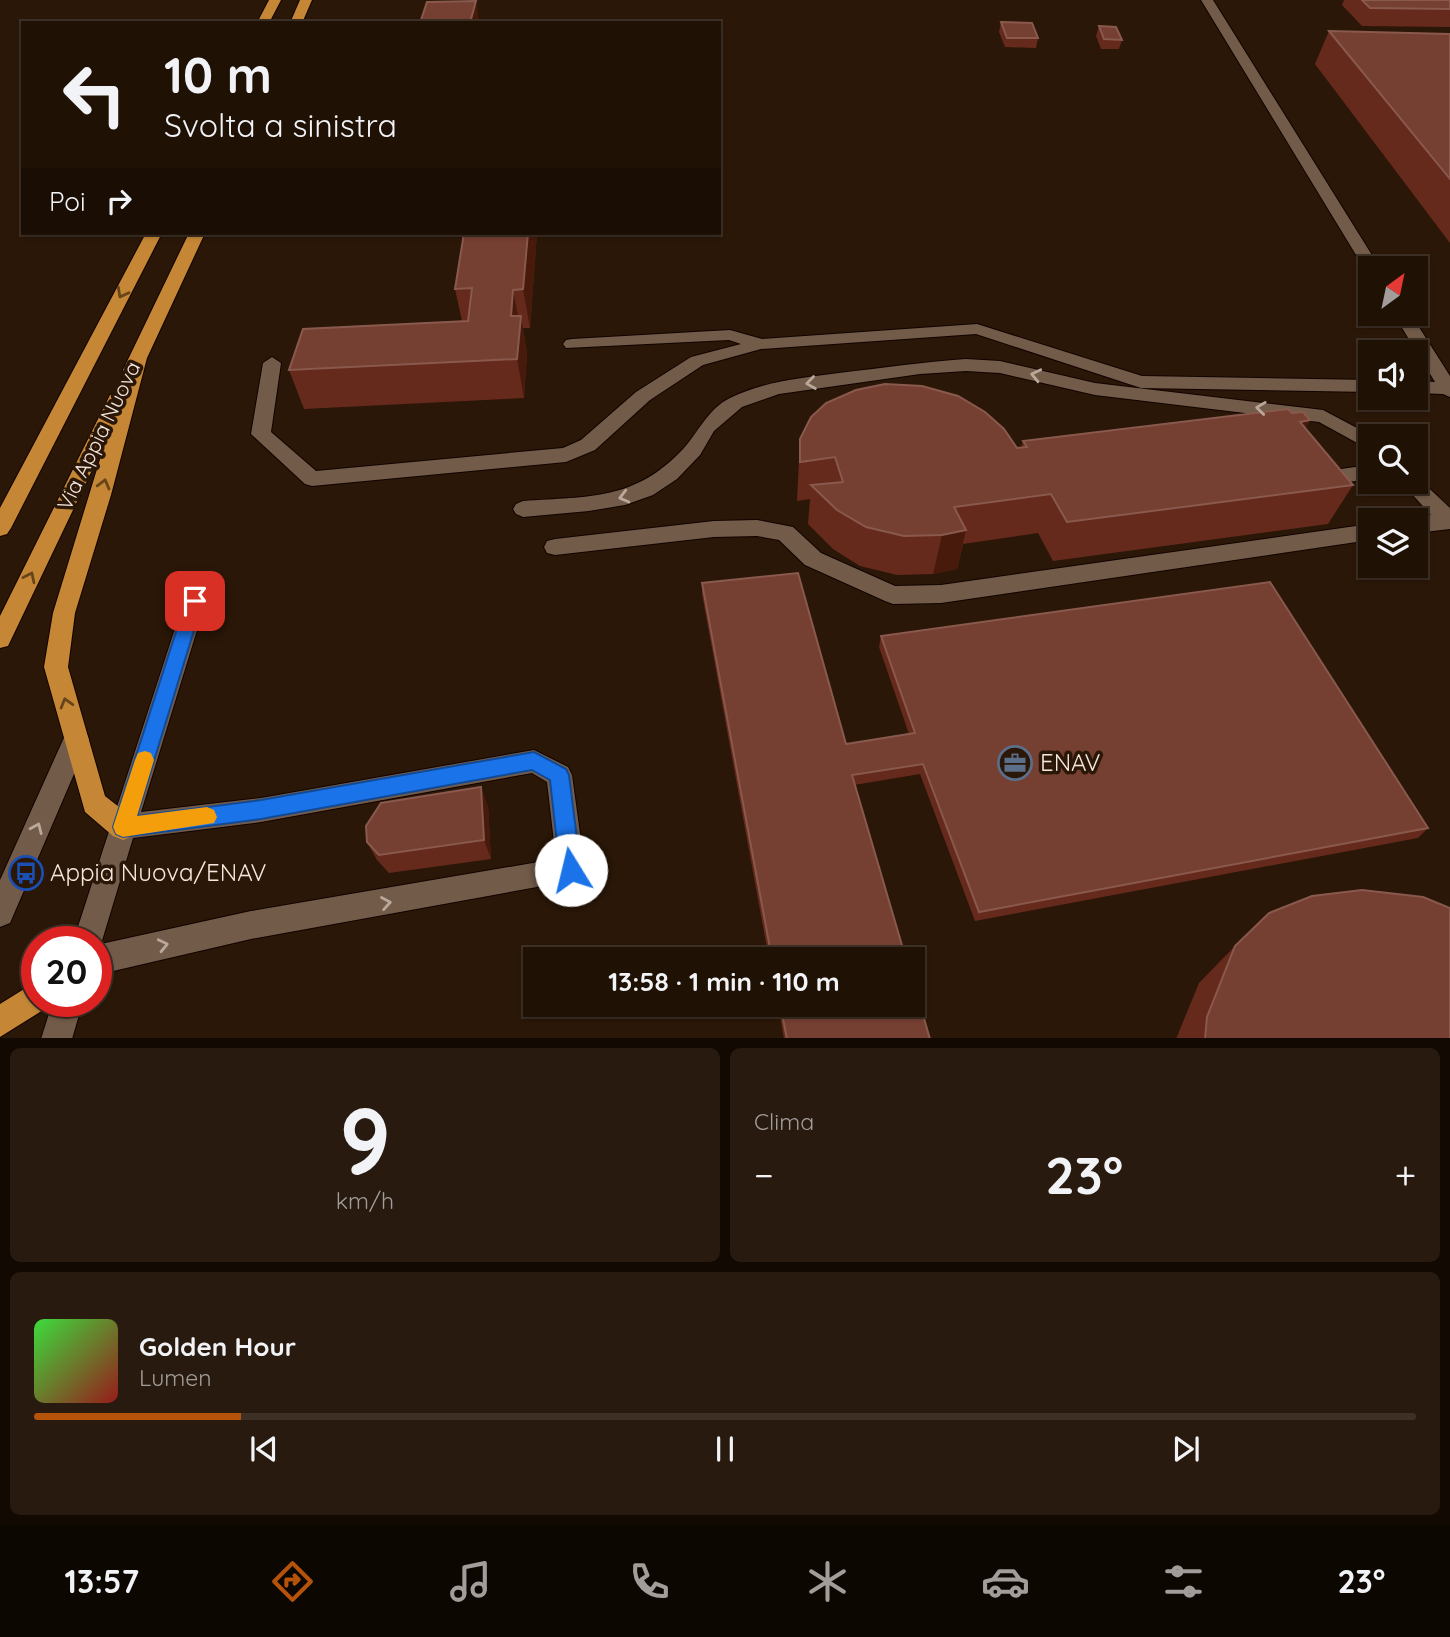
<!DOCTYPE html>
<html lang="it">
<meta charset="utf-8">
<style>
:root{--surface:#201105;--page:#281a0f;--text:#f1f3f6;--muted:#a29d9a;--line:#3d3127;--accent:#b45309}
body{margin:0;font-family:Quicksand,sans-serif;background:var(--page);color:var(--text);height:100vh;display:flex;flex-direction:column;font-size:26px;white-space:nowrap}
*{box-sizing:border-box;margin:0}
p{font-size:23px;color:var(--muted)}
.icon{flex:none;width:38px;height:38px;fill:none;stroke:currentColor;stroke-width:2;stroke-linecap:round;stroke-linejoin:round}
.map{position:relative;height:1038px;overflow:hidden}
.details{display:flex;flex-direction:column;gap:10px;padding:10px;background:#120903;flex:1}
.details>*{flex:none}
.hud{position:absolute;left:21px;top:21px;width:700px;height:214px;border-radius:0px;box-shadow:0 2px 5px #0004,0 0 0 2px var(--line);background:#201105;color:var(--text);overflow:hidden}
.needle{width:46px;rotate:33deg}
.tools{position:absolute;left:1358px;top:256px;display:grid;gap:14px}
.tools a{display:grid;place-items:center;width:70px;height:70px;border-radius:0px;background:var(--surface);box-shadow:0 2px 5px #0004,0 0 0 2px var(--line);font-size:35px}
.speed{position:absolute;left:21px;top:926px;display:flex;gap:14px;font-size:35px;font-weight:700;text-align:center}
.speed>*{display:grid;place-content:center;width:91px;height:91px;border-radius:50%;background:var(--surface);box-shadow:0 2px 5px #0004,0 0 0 2px var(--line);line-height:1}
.speed .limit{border:10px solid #d22;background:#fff;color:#111}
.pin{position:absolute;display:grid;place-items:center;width:60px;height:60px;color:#fff;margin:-30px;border-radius:14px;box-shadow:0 4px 10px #0006}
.me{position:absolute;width:77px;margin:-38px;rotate:351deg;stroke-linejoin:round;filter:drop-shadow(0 0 5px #0008)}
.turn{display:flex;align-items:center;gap:24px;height:147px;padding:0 28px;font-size:32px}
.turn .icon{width:91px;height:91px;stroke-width:2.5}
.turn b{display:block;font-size:49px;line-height:60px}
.then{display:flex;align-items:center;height:66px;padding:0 28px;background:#0003;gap:14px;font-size:26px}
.big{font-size:52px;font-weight:800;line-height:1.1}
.details .widget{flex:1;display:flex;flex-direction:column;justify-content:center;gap:10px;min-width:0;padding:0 24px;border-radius:10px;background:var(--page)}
.details .dial{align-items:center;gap:0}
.dial b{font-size:91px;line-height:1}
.song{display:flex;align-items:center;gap:21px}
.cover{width:84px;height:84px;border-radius:10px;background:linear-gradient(135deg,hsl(120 70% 55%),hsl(0 70% 35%))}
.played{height:7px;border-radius:4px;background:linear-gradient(90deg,var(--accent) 15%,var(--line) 15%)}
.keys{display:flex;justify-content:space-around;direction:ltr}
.heat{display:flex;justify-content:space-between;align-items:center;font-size:38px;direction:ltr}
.details .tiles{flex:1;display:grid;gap:10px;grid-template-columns:1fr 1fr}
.widget:last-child{grid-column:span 2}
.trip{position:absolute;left:523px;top:947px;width:402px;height:70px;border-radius:0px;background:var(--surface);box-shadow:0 2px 5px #0004,0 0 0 2px var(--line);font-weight:800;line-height:70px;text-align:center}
.tabs{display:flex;height:112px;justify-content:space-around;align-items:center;background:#0d0702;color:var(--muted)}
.tabs .icon{width:49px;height:49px}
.tabs .on{color:var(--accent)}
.tabs b{font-size:32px;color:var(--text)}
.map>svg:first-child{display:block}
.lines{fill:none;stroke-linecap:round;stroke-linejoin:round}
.lane-casing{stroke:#120300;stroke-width:2}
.street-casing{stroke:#120300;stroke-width:2}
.primary-casing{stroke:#120300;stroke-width:2}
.lane{fill:#725b49;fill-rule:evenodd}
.street{fill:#725b49;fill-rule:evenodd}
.primary{fill:#c58735;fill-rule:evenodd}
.wall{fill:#662a1d}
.shaded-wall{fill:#471a0c}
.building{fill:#753f32;stroke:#89594d;stroke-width:2}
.oneway{stroke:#684419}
.oneway2{stroke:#baa89a}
.route{fill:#1a73e8;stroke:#114b97;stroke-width:2}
.slow{fill:#f59e0b}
.labels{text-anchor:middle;stroke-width:7;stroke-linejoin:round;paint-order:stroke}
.street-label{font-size:21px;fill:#f5e7dd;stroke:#2a1707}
.near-poi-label{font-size:24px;fill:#f5e7dd;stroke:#2a1707;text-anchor:start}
</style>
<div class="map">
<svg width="1450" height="1039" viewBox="0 0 1450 1039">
<rect width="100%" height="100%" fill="#2a1707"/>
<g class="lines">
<!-- lane casing -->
<g class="lane-casing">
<g id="lane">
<path d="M1201,0H1213L1380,268H1370V272L1364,268Z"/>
<path d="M1393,313H1410L1450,376V397L1443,394L1416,393V381L1435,382Z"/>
<path d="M977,324L1142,376L1370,380V392L1141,388L976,334L761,349L703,365L650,400L595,450L566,462L312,486L305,484L251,434L263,363L272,357L281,363L271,432L316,471L563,448L581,440L636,392L691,357L741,344L729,340L566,348L563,344L566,340L572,339L730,330L762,339Z"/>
<path d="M966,359L1000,361L1095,383L1323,410L1372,436H1370V450L1319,422L1095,395L1000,373L966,371L920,374L779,394L742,407L714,431L700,455L677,479L653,495L625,505L589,511L523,517L516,514L513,509L516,504L523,501C590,496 635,501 684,448C699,431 708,409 730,398C764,381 802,378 839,373C881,368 923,362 966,359Z"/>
<path d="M1370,465V479L1319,486L1312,484L1309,479L1312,474L1319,472Z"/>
<path d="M1416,476L1450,508V529L1416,533V520H1409L1431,515L1400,481H1416Z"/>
<path d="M757,520L793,527L821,553L895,586L941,585L1370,524V540L941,603L893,604L885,601L805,565L779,540L757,536L714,537L555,555L547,553L544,547L547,541L555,539L714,521Z"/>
<path d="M195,592L203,595L206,601L141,812L261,798L534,750L568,767L572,775L585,870L581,879L251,939L96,975V942H73L184,601L187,595ZM532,773L547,782L556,859L251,911L101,944L133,838L261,822Z"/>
<path d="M53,1001H83L72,1039H41Z"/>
</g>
</g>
<!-- street casing -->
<g class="street-casing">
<path id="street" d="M76,728L85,731L89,739L10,923L0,927V880L67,731Z"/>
</g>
<!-- primary casing -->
<g class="primary-casing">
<g id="primary">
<path d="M269,0H281L269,23H257Z"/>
<path d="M300,0H312L302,23H290Z"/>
<path d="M146,233H162L11,528L7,534L0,536V508Z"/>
<path d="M189,233H205L147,358L111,495L75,613L68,667L105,796L133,818L136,827L133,836L123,840L113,836L85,812L44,667L53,613L105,443L8,646L0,648V616L108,399L110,395L119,393L125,373L123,370Z"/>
<path d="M37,981V1001H50L48,1007L0,1037V1004Z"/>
</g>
</g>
<!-- lane -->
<use href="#lane" class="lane"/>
<!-- street -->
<use href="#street" class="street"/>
<!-- primary -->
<use href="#primary" class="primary"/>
</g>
<!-- wall -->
<g class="wall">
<path d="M1344,0H1450V27L1362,26L1342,5Z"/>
<path d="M1001,22L1038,38L1036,48L1005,47L999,32Z"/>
<path d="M1099,26L1122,40L1119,49H1101L1096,36Z"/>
<path d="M1329,31L1450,34V243L1315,64Z"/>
<path d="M537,233L530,328H523L527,354L524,398L304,409L289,370L462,321L455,289Z"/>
<path d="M1292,413L1310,420L1305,428L1353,485L1328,524L1053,561L1038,533L963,544L957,569L933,574L897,575L860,566L833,549L808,524L810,499L797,501L800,439L1017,448H1021L1023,441Z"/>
<path d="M702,583L846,744L909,734L879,647L881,636L1428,828L1418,838L975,921L920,774L854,785L906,959H769L702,594Z"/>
<path d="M488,806L491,859L389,873L377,860L367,842Z"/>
<path d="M1235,946L1450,1039H1176L1199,983Z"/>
<path d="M778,1004H914L930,1039H784Z"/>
</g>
<!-- shaded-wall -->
<g class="shaded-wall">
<path d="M476,1L479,19L478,23H470Z"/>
<path d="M528,233H537L530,328L523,289Z"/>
<path d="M513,290L520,325L521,316L527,354L524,398L517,359L511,316Z"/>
<path d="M1310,420L1289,459L1300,422Z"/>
<path d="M966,530L957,569L933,574L942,535Z"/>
<path d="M481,787L488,806L491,859L484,840Z"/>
</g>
<!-- building -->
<g class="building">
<path d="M1362,0H1450V9L1370,8Z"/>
<path d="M476,1L470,23H420L427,2Z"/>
<path d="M1001,22L1032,23L1038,38H1007Z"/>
<path d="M1099,26L1116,27L1122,40L1104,39Z"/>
<path d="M1329,31L1450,34V179Z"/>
<path d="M464,233H528L523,289L513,290L511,316H521L517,359L289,370L303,329L468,321L472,288L455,289Z"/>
<path d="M885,384L922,386L958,396L985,412L1004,429L1017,448L1027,447L1023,441L1288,409L1292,413L1303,412L1310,420L1300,422L1353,485L1067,522L1051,494L954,507L966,530L942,535L904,536L866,527L837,510L811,485L843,482L835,457L800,462V439L811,417L826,403L856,390Z"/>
<path d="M798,573L846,744L915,733L881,636L1270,582L1428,828L979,912L923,764L852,775L906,959H772L702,583Z"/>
<path d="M481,787L484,840L379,855L367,842L366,826L381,803Z"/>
<path d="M1362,890L1423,897L1450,908V1039H1205L1207,1017L1235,946L1269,913L1312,896Z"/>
<path d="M914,984L930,1039H787L780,1004H914Z"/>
</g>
<!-- one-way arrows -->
<defs><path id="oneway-chevron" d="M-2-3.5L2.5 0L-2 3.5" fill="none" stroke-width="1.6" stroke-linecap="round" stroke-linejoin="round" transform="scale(1.75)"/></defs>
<g class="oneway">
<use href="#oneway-chevron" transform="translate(122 293) rotate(118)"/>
<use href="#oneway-chevron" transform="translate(104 484) rotate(-75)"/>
<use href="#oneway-chevron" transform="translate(30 577) rotate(-64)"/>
<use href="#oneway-chevron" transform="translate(66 703) rotate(-106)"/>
</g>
<g class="oneway2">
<use href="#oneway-chevron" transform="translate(1036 375) rotate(-167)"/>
<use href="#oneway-chevron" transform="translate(811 383) rotate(172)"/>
<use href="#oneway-chevron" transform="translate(1261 408) rotate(-173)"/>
<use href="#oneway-chevron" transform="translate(624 497) rotate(165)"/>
<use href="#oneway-chevron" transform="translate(37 828) rotate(-66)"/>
<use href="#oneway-chevron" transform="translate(386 903) rotate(-10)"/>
<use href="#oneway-chevron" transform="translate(163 945) rotate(-13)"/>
</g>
<!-- route -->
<path class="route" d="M195,595L201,597L203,601L137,816L261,800L534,752L566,769L569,775L581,870L578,877L571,880L563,877L560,870L550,780L532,770L261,819L123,837L116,834L113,827L186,601L189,597Z"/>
<!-- slow -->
<path class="slow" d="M145,751L151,753L154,760L137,816L207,807L214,810L217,817L214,823L123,837L116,834L113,827L135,760L138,753Z"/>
<!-- icons -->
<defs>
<g id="office-ring" transform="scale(1.75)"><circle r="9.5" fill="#2a1707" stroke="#5c6f8a" stroke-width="1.5"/><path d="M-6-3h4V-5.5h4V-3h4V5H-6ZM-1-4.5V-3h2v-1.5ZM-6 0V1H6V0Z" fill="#5c6f8a"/></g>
<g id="bus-ring" transform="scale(1.75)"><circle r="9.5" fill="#2a1707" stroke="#1a4fb4" stroke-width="1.5"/><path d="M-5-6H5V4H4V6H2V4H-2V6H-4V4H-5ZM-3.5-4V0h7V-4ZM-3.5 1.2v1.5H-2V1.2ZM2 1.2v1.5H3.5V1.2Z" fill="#1a4fb4"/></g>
</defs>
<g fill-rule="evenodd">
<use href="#office-ring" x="1015" y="763"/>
<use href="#bus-ring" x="26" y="873"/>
</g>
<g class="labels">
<!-- street labels -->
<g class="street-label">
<text transform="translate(99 436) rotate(-64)" y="7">Via Appia Nuova</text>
</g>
<!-- near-poi labels -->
<g class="near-poi-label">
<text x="1040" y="771">ENAV</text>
<text x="50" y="881">Appia Nuova/ENAV</text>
</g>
</g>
</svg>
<div class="tools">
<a><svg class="needle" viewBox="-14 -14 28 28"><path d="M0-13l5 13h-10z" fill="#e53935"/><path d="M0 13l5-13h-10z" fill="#a29d9a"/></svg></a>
<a><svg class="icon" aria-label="sound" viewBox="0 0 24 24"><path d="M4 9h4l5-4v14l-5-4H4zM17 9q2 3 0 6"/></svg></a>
<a><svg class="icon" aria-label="search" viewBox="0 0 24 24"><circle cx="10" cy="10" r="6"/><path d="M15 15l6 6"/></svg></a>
<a><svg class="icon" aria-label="layers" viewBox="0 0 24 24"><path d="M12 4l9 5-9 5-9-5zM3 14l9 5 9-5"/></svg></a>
</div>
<div class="speed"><div class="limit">20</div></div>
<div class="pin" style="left:195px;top:601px;background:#d93025"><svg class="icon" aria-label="arrive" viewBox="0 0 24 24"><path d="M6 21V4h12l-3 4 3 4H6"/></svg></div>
<svg class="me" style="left:571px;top:870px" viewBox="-20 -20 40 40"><circle r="19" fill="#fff"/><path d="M0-13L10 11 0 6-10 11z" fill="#1a73e8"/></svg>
<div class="trip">13:58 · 1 min · 110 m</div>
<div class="hud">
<div class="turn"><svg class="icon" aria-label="left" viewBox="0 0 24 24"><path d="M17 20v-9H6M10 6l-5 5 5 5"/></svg><div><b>10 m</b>Svolta a sinistra</div></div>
<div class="then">Poi<svg class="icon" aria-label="right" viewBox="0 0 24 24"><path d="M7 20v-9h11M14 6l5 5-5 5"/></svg></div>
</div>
</div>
<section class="details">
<div class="tiles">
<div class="widget dial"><b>9</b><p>km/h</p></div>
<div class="widget"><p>Clima</p>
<div class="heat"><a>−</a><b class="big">23°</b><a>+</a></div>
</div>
<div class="widget">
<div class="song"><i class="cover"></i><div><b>Golden Hour</b><p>Lumen</p></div></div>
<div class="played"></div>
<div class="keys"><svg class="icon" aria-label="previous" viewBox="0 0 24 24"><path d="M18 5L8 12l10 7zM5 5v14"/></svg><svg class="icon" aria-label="pause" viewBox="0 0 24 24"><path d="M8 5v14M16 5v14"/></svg><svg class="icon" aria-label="next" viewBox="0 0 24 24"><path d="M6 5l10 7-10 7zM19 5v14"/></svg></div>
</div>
</div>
</section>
<nav class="tabs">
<b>13:57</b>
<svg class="icon on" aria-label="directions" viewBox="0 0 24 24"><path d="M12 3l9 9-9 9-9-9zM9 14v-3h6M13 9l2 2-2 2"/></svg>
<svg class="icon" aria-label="music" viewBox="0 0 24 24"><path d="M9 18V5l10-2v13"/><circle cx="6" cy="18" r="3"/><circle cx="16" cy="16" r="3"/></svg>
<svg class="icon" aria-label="phone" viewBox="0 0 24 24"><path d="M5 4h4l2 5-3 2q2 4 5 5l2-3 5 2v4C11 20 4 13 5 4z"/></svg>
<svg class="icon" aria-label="climate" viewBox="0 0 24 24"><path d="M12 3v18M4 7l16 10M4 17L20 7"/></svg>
<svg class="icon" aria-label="car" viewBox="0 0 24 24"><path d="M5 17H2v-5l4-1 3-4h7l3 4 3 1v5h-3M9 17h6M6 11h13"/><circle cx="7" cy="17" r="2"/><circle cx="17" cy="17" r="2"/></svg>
<svg class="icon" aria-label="filters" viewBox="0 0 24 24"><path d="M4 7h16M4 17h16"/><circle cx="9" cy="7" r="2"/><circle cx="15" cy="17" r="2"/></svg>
<b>23°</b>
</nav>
